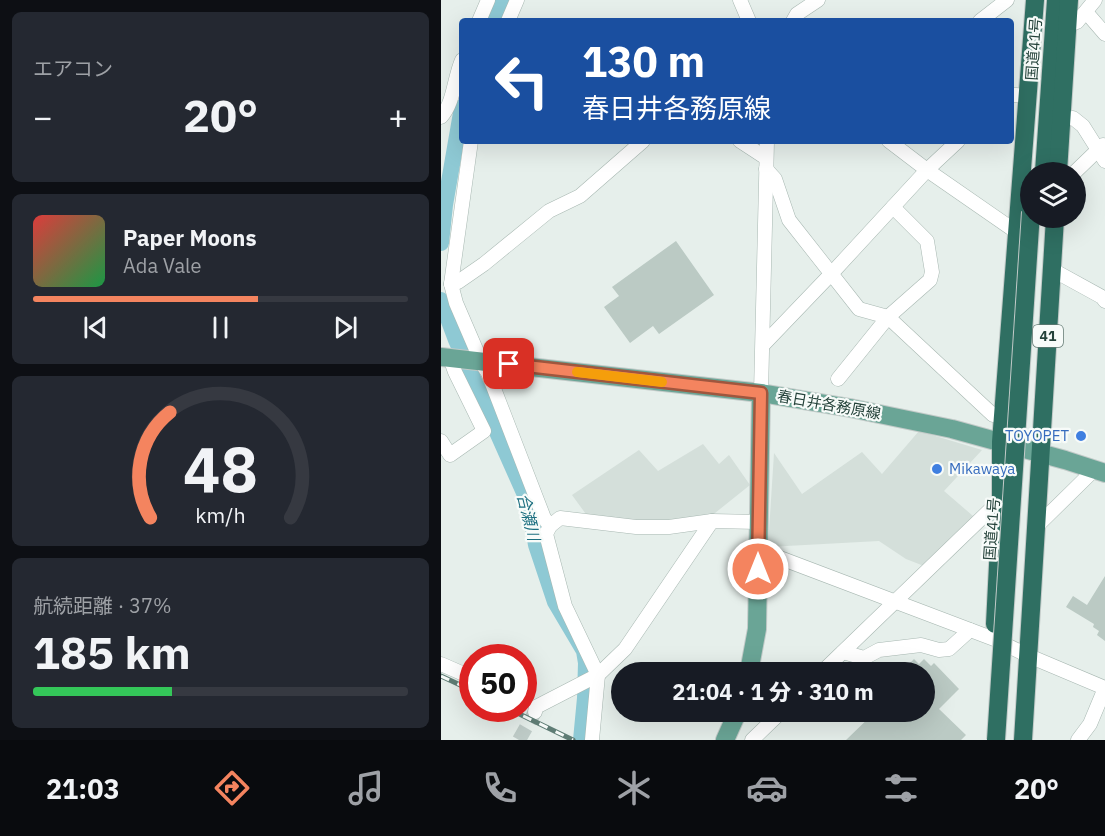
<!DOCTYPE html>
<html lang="ja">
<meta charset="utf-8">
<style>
:root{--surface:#171b24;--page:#242831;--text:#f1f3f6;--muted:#9ea1a6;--line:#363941;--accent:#f4845f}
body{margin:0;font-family:"IBM Plex Sans","Noto Sans JP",sans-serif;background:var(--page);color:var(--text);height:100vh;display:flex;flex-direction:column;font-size:22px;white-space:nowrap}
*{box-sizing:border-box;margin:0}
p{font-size:20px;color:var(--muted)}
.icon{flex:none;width:33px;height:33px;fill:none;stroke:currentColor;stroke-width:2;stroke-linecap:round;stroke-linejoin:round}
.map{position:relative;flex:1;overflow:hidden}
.details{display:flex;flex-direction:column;gap:12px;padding:12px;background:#0d0f14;width:441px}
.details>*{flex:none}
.banner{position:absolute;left:18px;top:18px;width:555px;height:126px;border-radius:6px;box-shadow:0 6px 24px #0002;background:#1a4fa0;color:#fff;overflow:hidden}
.fabs{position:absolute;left:579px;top:162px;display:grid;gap:12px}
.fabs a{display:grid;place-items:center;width:66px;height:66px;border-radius:50%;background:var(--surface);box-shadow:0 6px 24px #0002;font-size:30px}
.speed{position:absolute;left:18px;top:644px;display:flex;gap:12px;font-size:30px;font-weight:700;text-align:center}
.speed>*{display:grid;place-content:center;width:78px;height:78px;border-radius:50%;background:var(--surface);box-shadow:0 6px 24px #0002;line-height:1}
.speed .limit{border:9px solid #d22;background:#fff;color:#111}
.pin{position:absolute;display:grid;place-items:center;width:51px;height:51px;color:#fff;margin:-26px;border-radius:12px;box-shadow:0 3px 9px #0006}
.me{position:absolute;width:66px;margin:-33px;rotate:0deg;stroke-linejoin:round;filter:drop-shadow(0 0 4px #0008)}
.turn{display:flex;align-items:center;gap:21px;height:126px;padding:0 24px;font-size:27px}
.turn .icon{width:78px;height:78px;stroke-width:2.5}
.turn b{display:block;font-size:42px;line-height:51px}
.big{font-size:45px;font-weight:800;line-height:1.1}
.details .tile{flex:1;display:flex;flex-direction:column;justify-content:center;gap:9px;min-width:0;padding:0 21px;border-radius:9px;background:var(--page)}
.details .dial{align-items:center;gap:0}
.dial svg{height:156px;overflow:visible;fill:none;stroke:var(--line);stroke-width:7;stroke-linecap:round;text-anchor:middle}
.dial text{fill:var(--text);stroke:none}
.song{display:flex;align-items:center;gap:18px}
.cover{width:72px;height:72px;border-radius:9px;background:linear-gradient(135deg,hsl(0 70% 55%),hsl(140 70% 35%))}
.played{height:6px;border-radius:3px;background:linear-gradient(90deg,var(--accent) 60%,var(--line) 60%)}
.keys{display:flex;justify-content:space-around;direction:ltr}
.heat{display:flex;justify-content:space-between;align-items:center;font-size:33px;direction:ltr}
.charge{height:9px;border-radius:4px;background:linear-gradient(90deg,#34c759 37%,var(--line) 0)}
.trip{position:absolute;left:170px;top:662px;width:324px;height:60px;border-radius:30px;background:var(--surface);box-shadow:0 6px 24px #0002;font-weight:800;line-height:60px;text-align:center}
.dock{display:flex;height:96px;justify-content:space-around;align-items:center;background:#090b0e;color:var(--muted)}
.dock .icon{width:42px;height:42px}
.dock .selected{color:var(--accent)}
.dock b{font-size:27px;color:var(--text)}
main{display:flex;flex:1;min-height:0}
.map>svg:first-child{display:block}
.built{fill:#d4dfda}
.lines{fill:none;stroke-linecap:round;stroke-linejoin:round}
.river{stroke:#8ec9d4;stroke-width:16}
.building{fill:#bbcac4}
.minor-tunnel{stroke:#bfccc8;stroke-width:14;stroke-dasharray:14 7;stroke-linecap:butt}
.minor-casing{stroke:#a8b8b2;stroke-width:15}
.major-casing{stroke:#c2cac8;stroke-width:20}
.highway-casing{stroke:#c2cac8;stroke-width:20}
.minor{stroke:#fff;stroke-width:14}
.major{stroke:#6aa596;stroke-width:18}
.highway{stroke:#2f6f62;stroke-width:18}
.rail-casing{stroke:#5f7d75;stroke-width:5}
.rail{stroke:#f7fbf9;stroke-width:3;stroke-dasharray:9;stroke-linecap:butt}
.highway-bridge-casing{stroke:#c2cac8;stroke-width:20;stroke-linecap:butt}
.highway-bridge{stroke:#2f6f62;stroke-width:18}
.route-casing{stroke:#9f563e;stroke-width:15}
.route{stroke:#f4845f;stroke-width:10}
.slow{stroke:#f59e0b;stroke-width:10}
.shop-dot{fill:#3f7fe0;stroke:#f7fbf9;stroke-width:2}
.labels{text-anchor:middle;stroke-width:4.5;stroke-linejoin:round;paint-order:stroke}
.shield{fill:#f7fbf9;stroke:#637a73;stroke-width:1.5}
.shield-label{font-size:14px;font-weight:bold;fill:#24423a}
.street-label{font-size:15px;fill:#24423a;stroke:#f7fbf9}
.shop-label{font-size:15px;fill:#366cbe;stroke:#f7fbf9;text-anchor:end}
.water-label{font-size:16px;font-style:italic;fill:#1c6f80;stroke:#f7fbf9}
</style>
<main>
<section class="details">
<div class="tile"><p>エアコン</p>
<div class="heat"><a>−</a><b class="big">20°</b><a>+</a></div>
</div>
<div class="tile">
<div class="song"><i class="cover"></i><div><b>Paper Moons</b><p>Ada Vale</p></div></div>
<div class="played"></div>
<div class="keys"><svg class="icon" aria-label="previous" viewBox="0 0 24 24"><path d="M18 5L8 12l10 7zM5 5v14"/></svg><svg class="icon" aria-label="pause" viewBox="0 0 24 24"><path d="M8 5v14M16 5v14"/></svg><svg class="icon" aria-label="next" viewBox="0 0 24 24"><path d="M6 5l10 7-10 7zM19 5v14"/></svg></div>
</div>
<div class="tile dial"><svg viewBox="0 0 100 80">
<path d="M14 69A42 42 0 1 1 86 69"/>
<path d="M14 69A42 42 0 0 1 24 15" stroke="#f4845f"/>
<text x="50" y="56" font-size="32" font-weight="700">48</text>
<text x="50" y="72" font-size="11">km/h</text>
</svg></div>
<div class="tile"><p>航続距離 · 37%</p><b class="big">185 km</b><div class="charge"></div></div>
</section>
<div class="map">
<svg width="664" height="740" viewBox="0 0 664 740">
<rect width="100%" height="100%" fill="#e6efeb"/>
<!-- built -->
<g class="built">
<path d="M478,431L541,450L503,491L532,516L512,540L483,566L465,559L438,541L327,547L333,453L361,494L421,452L441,474Z"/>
<path d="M262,444L278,464L288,455L309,485L269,517L228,523L150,521L131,495L198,450L217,471Z"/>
</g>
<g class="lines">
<!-- river -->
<g class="river">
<path d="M52,21L62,0"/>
<path d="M0,243L4,205L21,107"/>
<path d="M0,300L15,340L88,504L95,545L114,602L143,651L145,663L144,698L140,740"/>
</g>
</g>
<!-- building -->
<g class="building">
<path d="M235,241L273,295L218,334L212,326L189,343L163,307L178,296L171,287Z"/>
<path d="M664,576V641L656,635L658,631L652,627L653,624L625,607L632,596L646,605Z"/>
<path d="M473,659L478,664L483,659L490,666L493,663L518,689L498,709L525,735L520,740H405L435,711H483V672H460Z"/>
</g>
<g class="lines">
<!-- minor-tunnel -->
<path class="minor-tunnel" d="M78,740L94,712"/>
<!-- minor casing -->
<g class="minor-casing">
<g id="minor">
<path d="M299,0L308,21"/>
<path d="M645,12L664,34"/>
<path d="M38,21L47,0"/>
<path d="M67,21L76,0"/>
<path d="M352,21L356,14L377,0"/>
<path d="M539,21L566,0"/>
<path d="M628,24L636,22L654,0"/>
<path d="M570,95H576"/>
<path d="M0,117C13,103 13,78 21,60"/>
<path d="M632,118L642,126L664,161"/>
<path d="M30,141L10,284L15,303L40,361"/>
<path d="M299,141L325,158"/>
<path d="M448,141L486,170L577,233"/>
<path d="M325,169L334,179L348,220L418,309L447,317L552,415"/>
<path d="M634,172L662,145"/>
<path d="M610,269L661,297L664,301"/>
<path d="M10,284L17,282L43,264L108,211L139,196L202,141"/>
<path d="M322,345L391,273L486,170L517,141"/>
<path d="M40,362L47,373L103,518L109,526"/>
<path d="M397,379L447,317L489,280L491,272L486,241L452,207"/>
<path d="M320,393L326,141"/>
<path d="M0,441L9,455L43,431L14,372L9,358"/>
<path d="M595,527L653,470"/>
<path d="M318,550L553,639L588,656L664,688"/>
<path d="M402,652L423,658L438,650L480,645L498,650L508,649L529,630"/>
<path d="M0,664L32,678"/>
<path d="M381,672L552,507L560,506"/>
<path d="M94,712L95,707L157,675L184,649L271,521"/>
<path d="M151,740L157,675L124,606L105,534L109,526L119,518L195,527H228L271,521L317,522"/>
<path d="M311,740L341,711"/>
<path d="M637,740L649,724L664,688"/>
</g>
</g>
<!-- major casing -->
<g class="major-casing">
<g id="major">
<path d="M0,357L320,393L409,408L511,429L624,460L664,473"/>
<path d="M308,672L316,629L320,393"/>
<path d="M284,740L297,711"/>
</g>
</g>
<!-- highway casing -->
<g class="highway-casing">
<g id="highway">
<path d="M603,172L615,0"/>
<path d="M617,172L628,0"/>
<path d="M554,624L560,506V442L594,0"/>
<path d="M582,740L614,218"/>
</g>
</g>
<!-- minor -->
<use href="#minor" class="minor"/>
<!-- major -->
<use href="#major" class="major"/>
<!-- highway -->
<use href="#highway" class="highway"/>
<!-- rail casing -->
<g class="rail-casing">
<g id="rail">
<path d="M0,676L32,691"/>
<path d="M66,708L132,740"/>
</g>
</g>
<!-- rail -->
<use href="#rail" class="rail"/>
<!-- highway-bridge casing -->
<g class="highway-bridge-casing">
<path id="highway-bridge" d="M555,740L590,212"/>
</g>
<!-- highway-bridge -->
<use href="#highway-bridge" class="highway-bridge"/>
</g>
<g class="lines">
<!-- route casing -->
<g class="route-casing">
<path id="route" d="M68,364L320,393L317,569"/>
</g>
<!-- route -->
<use href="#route" class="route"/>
<!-- slow -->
<path class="slow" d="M136,372L221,382"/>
</g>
<!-- markers -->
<g class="shop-dot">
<circle cx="640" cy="436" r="6"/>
<circle cx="496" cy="469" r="6"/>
</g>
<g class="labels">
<!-- shield labels -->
<rect class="shield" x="592" y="325" width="30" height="22" rx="4.5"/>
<g class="shield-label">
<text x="607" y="341">41</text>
</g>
<!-- street labels -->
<g class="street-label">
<text transform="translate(593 49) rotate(-86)" y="5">国道41号</text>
<text transform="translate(388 405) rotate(10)" y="5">春日井各務原線</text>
<text transform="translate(551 529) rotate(-86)" y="5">国道41号</text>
</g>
<!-- shop labels -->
<g class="shop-label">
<text x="628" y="441">TOYOPET</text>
<text x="508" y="474" text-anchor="start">Mikawaya</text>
</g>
<!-- water labels -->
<g class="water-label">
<text transform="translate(88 517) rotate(76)" y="6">合瀬川</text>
</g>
</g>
</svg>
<div class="fabs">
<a><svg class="icon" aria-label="layers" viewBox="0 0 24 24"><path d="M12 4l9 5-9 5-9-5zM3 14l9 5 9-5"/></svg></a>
</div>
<div class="speed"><div class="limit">50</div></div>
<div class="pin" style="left:68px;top:364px;background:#d93025"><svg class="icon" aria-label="arrive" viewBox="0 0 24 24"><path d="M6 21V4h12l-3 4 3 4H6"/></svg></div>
<svg class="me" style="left:317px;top:569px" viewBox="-20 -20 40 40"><circle r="17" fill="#f4845f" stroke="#fff" stroke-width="3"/><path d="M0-11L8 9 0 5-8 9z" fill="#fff"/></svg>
<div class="trip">21:04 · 1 分 · 310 m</div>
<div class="banner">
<div class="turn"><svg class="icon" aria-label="left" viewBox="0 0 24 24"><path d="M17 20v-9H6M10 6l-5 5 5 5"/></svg><div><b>130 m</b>春日井各務原線</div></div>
</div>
</div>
</main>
<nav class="dock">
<b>21:03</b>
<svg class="icon selected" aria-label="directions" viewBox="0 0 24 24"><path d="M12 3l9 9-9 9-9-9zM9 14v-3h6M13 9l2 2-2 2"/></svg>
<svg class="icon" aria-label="music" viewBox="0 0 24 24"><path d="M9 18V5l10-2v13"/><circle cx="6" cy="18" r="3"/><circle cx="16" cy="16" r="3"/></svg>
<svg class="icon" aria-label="phone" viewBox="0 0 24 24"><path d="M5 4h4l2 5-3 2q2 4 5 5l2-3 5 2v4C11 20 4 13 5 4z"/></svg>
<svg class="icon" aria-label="climate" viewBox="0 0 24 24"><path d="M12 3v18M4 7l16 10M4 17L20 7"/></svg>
<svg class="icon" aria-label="car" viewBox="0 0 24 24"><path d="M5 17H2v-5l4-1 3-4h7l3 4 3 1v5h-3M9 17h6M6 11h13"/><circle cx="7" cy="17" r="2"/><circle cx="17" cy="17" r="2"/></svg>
<svg class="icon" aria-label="filters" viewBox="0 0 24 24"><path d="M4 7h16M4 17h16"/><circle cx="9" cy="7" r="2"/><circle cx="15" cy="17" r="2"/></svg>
<b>20°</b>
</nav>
